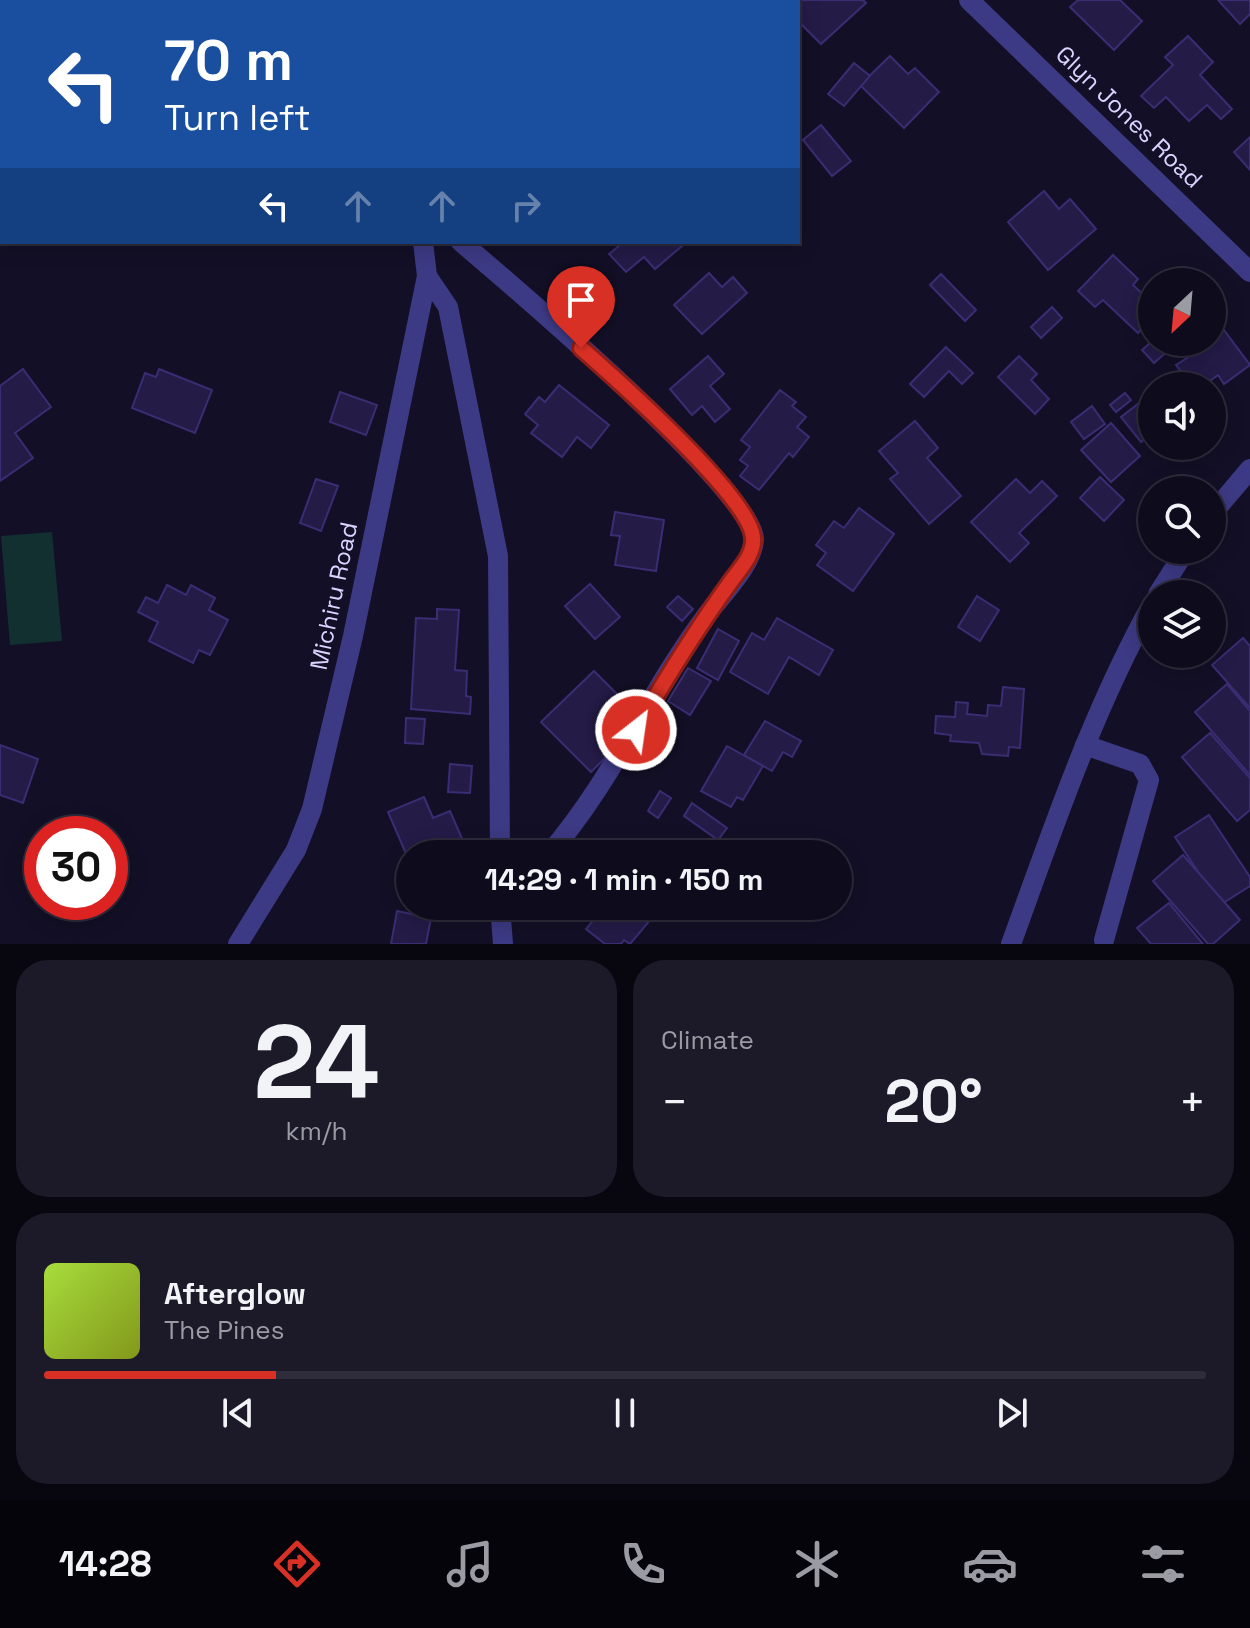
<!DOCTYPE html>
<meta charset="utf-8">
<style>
:root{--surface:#0e0b1c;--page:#1c1929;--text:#f1f3f6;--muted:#9b9ba3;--line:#2e2b3b;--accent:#d93025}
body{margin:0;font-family:"Space Grotesk",sans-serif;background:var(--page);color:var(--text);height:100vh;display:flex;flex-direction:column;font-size:30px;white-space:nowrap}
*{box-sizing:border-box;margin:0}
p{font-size:26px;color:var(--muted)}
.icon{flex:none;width:44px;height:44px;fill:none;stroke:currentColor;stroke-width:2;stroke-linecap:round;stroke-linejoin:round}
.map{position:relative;height:944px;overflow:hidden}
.details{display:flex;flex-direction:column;gap:16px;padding:16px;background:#08060f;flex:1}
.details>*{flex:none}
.hud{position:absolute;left:0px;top:0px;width:800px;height:244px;box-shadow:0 4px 20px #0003,0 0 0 2px var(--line);background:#1a4fa0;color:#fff;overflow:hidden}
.needle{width:52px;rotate:206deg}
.buttons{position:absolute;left:1138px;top:268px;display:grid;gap:16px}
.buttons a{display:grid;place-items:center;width:88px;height:88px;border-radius:50%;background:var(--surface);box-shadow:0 4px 20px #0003,0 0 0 2px var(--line);font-size:40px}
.speed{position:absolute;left:24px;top:816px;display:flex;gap:16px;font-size:40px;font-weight:700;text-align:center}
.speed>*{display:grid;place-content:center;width:104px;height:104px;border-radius:50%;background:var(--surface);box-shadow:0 4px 20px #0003,0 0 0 2px var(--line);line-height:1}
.speed .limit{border:12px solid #d22;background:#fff;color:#111}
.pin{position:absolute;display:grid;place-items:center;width:68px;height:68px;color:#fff;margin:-82px -34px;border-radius:50% 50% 50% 0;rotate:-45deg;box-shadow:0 0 8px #0007}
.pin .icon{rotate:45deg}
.me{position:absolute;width:88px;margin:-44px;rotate:30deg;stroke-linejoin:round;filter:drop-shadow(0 0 6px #0008)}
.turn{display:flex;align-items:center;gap:28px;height:168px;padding:0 32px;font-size:36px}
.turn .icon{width:104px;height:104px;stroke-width:2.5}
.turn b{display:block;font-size:56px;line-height:68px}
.lanes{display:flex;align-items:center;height:76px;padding:0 32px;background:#0003;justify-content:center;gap:40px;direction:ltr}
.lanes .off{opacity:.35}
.big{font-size:60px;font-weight:800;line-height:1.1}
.details .widget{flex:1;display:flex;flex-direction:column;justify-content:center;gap:12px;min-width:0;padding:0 28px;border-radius:32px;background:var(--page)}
.details .dial{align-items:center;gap:0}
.dial b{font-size:104px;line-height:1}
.song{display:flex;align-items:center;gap:24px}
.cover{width:96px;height:96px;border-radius:12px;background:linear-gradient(135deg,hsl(80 70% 55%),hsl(70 70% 35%))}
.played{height:8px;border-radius:4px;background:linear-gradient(90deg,var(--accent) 20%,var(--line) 20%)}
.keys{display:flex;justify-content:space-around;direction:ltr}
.heat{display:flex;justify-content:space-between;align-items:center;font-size:44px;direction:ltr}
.details .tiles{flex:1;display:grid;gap:16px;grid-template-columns:1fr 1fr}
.widget:last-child{grid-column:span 2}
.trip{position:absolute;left:396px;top:840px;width:456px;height:80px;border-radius:40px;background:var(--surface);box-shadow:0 4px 20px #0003,0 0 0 2px var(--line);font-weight:800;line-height:80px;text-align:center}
.tabs{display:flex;height:128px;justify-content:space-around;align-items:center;background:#06040b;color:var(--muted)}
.tabs .icon{width:56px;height:56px}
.tabs .selected{color:var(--accent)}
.tabs b{font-size:36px;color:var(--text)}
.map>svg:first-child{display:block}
.green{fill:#12302f}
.building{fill:#241b47;stroke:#3b2d73;stroke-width:2}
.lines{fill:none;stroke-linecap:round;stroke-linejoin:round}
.path{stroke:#2fb8b0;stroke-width:4;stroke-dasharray:4 6;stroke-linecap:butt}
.minor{stroke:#3d3a85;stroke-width:20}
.route-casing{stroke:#8d1f18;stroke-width:20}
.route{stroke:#d93025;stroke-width:14}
.labels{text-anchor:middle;stroke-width:8;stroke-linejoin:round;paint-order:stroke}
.street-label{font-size:24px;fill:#d9d4ff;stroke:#130f26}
</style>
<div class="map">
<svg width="1250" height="944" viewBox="0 0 1250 944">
<rect width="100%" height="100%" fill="#130f26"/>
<!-- green -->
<path class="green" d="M52,532L62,641L10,645L1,536Z"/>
<!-- building -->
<g class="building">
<path d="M786,0H863L866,3L821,44L798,21V2H784Z"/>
<path d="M1078,0H1120L1142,21L1114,50L1070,7Z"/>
<path d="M1218,0H1250V14L1240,24Z"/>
<path d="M1188,36L1213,62L1200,75L1232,109L1221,119L1207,105L1189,121L1166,97L1154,108L1141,96L1173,65L1165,57Z"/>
<path d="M890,56L908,74L915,68L939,92L904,128L860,85Z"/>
<path d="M854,63L870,76L844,106L828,94Z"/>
<path d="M821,125L851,161L832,176L803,140Z"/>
<path d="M1250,137V170L1234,152Z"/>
<path d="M1044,191L1059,209L1070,199L1096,229L1048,270L1008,222Z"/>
<path d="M617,242H679L682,246L655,269L644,257L626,272L609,254L620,245Z"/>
<path d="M1113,255L1138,279L1133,285L1152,303V318L1138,333L1103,300L1095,307L1078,291Z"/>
<path d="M709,273L722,287L733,277L747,293L702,334L674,305Z"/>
<path d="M941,274L976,310L965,321L930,285Z"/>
<path d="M1052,307L1062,318L1041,338L1031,327Z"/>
<path d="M1224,330L1250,365L1224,384L1218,375L1203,386H1192L1176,365L1212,342Z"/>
<path d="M1152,341L1164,342L1170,349L1154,363L1142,350Z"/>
<path d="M946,347L973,373L962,384L949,371L924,397L910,384Z"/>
<path d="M708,356L724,374L710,386L730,409L715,422L702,406L692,415L670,389Z"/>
<path d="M1019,356L1037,374L1031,380L1049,399L1035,414L998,377Z"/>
<path d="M23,369L51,407L15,433L33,458L0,481V386Z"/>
<path d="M159,369L212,390L195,433L132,408L145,373L156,377Z"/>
<path d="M559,385L609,425L591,448L577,437L562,457L531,433L538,425L525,414L539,397L545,402Z"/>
<path d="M780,390L796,402L792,406L806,417L797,427L809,437L793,457L789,453L759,490L740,476L748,466L740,460L750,447L741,440Z"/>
<path d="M340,392L377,405L366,435L330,422Z"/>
<path d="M1125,393L1131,400L1116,412L1110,405Z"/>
<path d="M1152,393V433L1141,442L1121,417Z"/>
<path d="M1092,406L1105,424L1084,439L1071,422Z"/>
<path d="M915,421L938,448L927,458L961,496L929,524L890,479L898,473L879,451Z"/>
<path d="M1111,423L1140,456L1111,482L1081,450Z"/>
<path d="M1100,477L1124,500L1104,521L1080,498Z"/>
<path d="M316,479L338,486L321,531L300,523Z"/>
<path d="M1016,479L1030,493L1042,481L1057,496L1019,533L1029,543L1010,562L971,522Z"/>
<path d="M859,508L894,534L853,591L817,565L826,553L816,545L834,521L844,528Z"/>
<path d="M615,512L664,520L656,571L615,565L620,536L611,535Z"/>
<path d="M590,584L620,617L595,639L565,606Z"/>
<path d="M167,585L186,595L191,585L215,598L209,610L228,620L210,655L199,650L193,663L149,641L158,622L138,612L146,597L158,603Z"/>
<path d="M678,596L693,609L682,621L667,607Z"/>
<path d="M977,596L999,610L980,641L958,627Z"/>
<path d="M437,609L459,610L455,670L467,671L466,696L471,697L470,714L411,709L416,618L437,619Z"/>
<path d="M777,618L833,650L819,675L789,657L768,694L730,672L752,633L764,640Z"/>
<path d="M718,629L739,641L718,680L697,668Z"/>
<path d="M1243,638L1250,646V708L1212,665Z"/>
<path d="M688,668L711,681L690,715L668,701Z"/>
<path d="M594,671L629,706L603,731L617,746L591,772L541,722Z"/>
<path d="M1227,684L1250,711V775L1195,712Z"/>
<path d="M1003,687L1024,689L1020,748L1009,747L1008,756L982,754L979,743L950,741L951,735L935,733L936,716L955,717L956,702L968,703L967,714L987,716L988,705L1001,706Z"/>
<path d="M406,718L425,719L423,744L405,743Z"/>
<path d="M765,721L801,741L792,757L783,752L772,771L744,755Z"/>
<path d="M1210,733L1250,778V810L1237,821L1182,757Z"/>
<path d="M0,745L38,759L23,803L0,795Z"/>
<path d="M727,746L763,766L743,800L737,797L731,807L701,791Z"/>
<path d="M450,764L472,766L470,793L448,792Z"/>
<path d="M660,791L671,798L658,818L648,811Z"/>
<path d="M424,797L433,818L450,811L464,843L437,854H410V863L388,812Z"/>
<path d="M692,803L727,828L718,840L684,816Z"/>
<path d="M1209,815L1250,877V886L1220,905L1175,837Z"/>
<path d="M1183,855L1240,920L1213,944H1208L1153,881Z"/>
<path d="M1169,903L1203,944H1151L1137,928Z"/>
<path d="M595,906H649L657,912L630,944L624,940L621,944H605L586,929L601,911Z"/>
<path d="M397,911L431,918L426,944H391Z"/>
</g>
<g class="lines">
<!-- path -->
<path class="path" d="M563,2L567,0"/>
<!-- minor -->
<g class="minor">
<path d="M285,0L287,2"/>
<path d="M969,0L1250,272"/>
<path d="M461,242C508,282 754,491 754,539C753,565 721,595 706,616C649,693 612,781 549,854"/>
<path d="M427,276L448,307L498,556L500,854"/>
<path d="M1212,514L1250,469"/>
<path d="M1158,594L1186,550"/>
<path d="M1085,745L1140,764L1149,780L1104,940"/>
<path d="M500,906L503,944"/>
<path d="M238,944L296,850L312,809L353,636L427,276L423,242"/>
<path d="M1011,944C1053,829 1092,712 1152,604"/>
</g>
</g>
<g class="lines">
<!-- route casing -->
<g class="route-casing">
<path id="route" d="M581,348C615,378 749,497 753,537C755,553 741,568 732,580C697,628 666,678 636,730"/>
</g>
<!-- route -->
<use href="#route" class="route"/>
</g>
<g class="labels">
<!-- street labels -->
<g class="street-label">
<text transform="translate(1129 117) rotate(44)" y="8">Glyn Jones Road</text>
<text transform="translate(334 596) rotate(-78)" y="8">Michiru Road</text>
</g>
</g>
</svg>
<div class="buttons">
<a><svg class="needle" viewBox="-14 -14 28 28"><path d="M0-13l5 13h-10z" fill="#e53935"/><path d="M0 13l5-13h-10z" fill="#9b9ba3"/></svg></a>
<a><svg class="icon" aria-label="sound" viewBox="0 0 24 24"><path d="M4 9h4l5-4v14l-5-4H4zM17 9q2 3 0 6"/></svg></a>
<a><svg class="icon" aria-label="search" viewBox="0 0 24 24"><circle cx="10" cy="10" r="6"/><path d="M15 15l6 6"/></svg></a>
<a><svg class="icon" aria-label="layers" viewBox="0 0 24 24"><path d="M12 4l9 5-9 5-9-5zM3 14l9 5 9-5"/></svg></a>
</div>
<div class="speed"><div class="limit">30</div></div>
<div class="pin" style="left:581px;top:348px;background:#d93025"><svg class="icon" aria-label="arrive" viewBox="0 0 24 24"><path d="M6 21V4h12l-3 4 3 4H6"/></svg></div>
<svg class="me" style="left:636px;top:730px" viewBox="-20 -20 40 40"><circle r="17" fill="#d93025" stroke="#fff" stroke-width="3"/><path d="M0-11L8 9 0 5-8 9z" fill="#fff"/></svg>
<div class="trip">14:29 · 1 min · 150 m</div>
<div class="hud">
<div class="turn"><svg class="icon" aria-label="left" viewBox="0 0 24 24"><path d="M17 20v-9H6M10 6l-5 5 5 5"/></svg><div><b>70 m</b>Turn left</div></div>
<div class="lanes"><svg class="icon" aria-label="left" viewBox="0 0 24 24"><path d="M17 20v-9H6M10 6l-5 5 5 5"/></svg><svg class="icon off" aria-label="ahead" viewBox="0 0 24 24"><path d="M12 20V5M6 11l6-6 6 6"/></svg><svg class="icon off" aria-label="ahead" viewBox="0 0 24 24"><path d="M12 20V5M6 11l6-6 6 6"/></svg><svg class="icon off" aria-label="right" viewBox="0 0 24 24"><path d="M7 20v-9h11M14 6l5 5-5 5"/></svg></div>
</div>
</div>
<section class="details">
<div class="tiles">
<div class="widget dial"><b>24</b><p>km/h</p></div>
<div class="widget"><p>Climate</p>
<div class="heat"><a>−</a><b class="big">20°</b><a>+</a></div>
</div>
<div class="widget">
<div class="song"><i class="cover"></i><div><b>Afterglow</b><p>The Pines</p></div></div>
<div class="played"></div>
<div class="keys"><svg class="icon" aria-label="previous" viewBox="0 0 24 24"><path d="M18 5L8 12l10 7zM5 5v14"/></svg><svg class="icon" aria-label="pause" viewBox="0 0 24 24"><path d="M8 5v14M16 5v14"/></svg><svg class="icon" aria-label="next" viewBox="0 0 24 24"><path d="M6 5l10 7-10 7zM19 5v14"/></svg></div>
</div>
</div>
</section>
<nav class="tabs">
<b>14:28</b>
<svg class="icon selected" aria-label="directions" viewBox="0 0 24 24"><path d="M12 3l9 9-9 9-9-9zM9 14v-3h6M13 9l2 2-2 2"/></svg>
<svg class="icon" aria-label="music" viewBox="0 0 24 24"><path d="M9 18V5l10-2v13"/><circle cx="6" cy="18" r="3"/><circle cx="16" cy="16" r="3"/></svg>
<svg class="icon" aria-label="phone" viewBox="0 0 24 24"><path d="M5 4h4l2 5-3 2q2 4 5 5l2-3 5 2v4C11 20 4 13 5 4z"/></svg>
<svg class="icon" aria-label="climate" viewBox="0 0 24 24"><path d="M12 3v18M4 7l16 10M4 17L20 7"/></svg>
<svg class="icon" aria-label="car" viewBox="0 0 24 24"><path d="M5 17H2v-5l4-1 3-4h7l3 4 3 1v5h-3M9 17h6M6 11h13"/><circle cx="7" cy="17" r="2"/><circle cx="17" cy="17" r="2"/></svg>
<svg class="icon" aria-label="filters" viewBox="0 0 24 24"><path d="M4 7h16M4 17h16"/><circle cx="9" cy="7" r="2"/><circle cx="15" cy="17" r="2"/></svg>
</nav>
